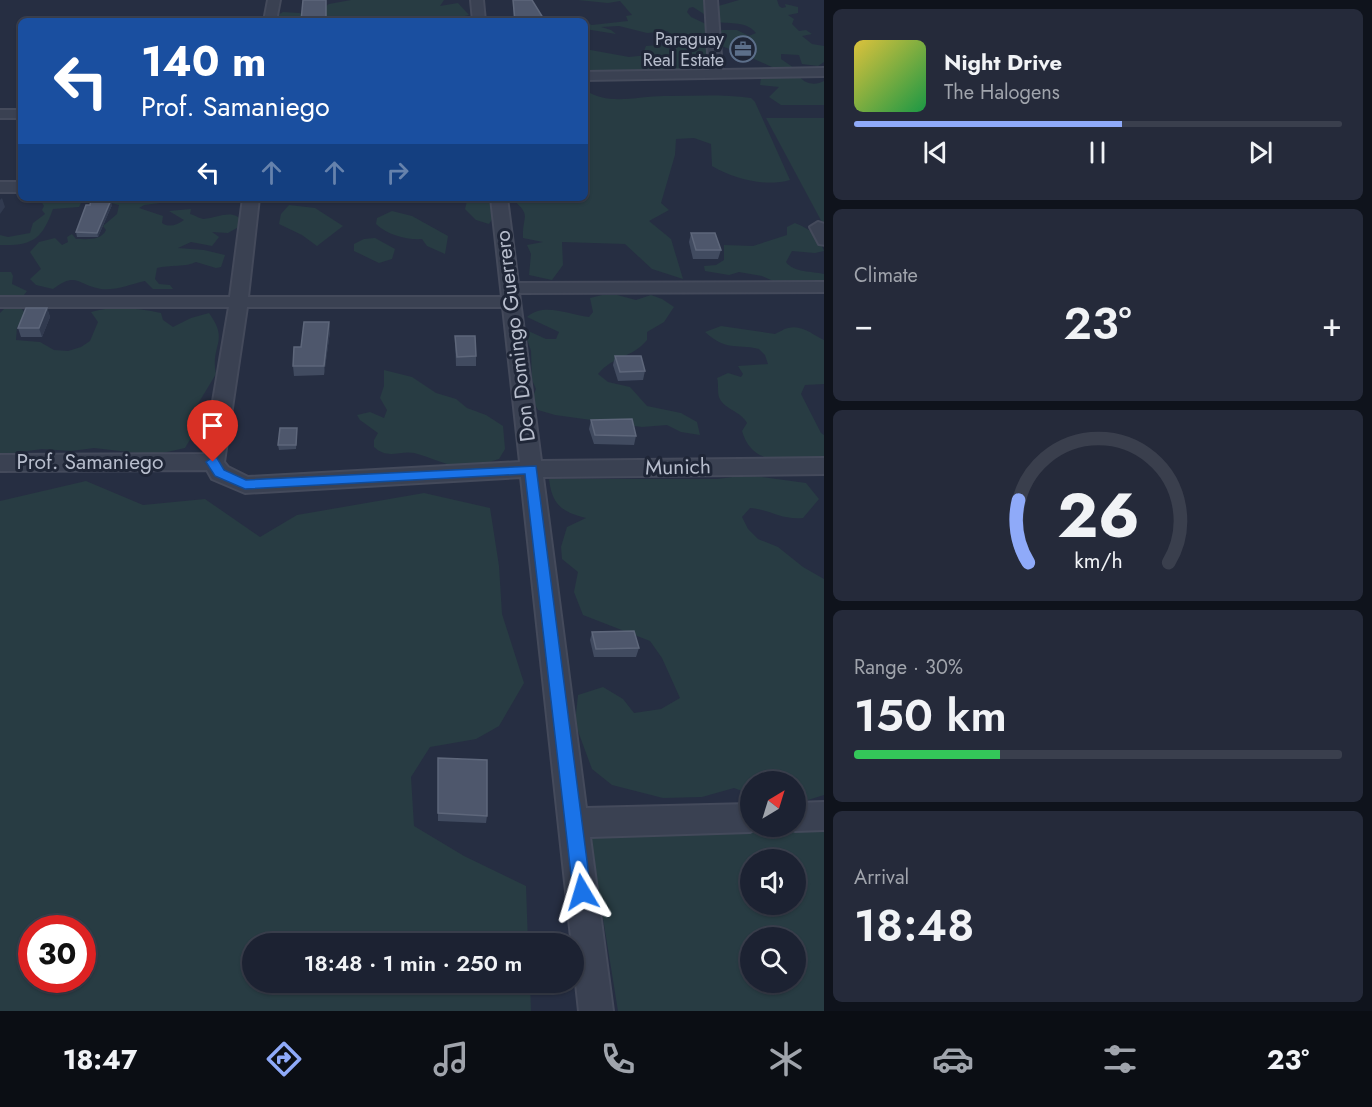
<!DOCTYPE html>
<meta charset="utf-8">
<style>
:root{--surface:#1c2232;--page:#252a3a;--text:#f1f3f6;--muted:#a0a4ac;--line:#3a3f4d;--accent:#8faaf9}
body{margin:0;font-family:Jost,sans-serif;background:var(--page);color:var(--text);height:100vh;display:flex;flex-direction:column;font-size:22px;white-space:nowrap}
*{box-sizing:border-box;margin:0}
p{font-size:20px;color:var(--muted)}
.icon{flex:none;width:33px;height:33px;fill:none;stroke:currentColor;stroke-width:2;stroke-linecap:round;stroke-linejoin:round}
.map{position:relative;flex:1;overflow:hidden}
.side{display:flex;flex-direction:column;gap:9px;padding:9px;background:#0f131c;width:548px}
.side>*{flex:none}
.guide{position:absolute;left:18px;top:18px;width:570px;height:183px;border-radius:9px;box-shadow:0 2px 4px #0004,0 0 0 2px var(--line);background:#1a4fa0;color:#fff;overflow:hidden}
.needle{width:39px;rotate:38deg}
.controls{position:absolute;left:740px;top:771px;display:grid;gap:12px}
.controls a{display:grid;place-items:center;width:66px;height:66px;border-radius:50%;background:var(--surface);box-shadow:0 2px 4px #0004,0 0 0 2px var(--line);font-size:30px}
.speed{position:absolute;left:18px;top:915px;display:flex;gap:12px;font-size:30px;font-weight:700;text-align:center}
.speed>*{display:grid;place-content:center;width:78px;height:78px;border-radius:50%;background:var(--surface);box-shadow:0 2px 4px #0004,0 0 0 2px var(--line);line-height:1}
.speed .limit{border:9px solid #d22;background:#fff;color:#111}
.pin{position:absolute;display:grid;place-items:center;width:51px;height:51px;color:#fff;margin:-62px -26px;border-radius:50% 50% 50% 0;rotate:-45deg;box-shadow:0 0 6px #0007}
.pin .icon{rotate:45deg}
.me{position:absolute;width:66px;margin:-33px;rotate:353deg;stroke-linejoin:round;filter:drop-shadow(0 0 4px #0008)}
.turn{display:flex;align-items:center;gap:21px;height:126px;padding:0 24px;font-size:27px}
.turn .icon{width:78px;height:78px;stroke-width:2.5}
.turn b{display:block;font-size:42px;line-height:51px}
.lanes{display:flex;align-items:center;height:57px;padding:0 24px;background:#0003;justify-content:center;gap:30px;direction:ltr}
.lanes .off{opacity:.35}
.big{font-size:45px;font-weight:600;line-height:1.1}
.side .widget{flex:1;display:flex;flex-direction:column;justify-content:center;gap:9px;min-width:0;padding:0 21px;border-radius:9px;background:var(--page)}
.side .dial{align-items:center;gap:0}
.dial svg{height:156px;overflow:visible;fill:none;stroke:var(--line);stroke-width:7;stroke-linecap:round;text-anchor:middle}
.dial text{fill:var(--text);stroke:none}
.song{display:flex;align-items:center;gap:18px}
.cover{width:72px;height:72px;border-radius:9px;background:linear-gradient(135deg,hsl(50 70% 55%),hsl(140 70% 35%))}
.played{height:6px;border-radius:3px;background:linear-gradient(90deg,var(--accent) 55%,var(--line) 55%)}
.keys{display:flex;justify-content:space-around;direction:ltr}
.heat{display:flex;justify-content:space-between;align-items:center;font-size:33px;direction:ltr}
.charge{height:9px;border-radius:4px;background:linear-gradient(90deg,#34c759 30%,var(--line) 0)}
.trip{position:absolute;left:242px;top:933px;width:342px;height:60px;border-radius:30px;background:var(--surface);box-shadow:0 2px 4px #0004,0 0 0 2px var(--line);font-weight:600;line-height:60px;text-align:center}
.tab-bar{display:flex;height:96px;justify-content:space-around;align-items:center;background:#0b0e14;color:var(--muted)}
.tab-bar .icon{width:42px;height:42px}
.tab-bar .active{color:var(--accent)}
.tab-bar b{font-size:27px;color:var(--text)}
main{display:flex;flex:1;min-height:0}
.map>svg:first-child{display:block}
.green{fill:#283c43;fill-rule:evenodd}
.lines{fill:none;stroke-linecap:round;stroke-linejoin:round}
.street-casing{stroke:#444a5b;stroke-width:4}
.street{fill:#3a4152;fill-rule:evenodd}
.wall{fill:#414b60}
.shaded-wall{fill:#313a4f}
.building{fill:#4e576c;stroke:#5e677b;stroke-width:1.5}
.route{fill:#1a73e8;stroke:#114b97;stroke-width:1.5}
.labels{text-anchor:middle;stroke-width:6;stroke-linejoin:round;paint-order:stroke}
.far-poi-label{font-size:18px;fill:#b7bdcc;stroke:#1f2637;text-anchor:end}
.street-label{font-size:21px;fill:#b7bdcc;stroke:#1f2637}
</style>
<main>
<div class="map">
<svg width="825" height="1011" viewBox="0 0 825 1011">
<rect width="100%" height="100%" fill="#262e42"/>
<!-- green -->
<g class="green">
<path d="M351,0H444L440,6L458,3L469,15L457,18L439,16L437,18L451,21H286L282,20L278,15L283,12L315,14L329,4Z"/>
<path d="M578,0H709L707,16L693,7L689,8L687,12L691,17L706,24L710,31L713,72L678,73L673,67L675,61L670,56L665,59L667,68L661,72L585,74V49L629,57L649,55L644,51L646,46L660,45L676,51V46L672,41L673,36L667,31L647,33L619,26L601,27L611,30L616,34L585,29V21H577C581,19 585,21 589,23V24L592,25L628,21L626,16L632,15L620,1L608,3Z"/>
<path d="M739,0H777L779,6L782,8L786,7L785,4L798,7V13L788,15L794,19L792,24L799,31L806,30L812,34L802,36L812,44L824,46V62L818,66L802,64L799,55L781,54V59L797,70L768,69L774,68L752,58L753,52L732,50L719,45V33L722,30H737L749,36L756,33C747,21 730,24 717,22L715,7Z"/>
<path d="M772,77H800C806,85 817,85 824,81V105H781L769,97L779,87L760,85L761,78Z"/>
<path d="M585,90C610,107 640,95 667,96C695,96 722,94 751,98L755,102L790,180C765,187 734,179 712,166L711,144L694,138L676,139L675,155L661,203L669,210L649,221L671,239L683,279L652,269L625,244L562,242L563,265L552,280L529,275L531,254L527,245L543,242L523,238C522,214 533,217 511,198H585Z"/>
<path d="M766,118H824V226Z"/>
<path d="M39,198H78L82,201L79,207L53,209C42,239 33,246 0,245V235L8,237L30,233L33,223L45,214L42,210L44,206Z"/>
<path d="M98,198H179L181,200L176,201L144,205L139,208L163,216L162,223C169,228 177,225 184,220L169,211L191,209L190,214C195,215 200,219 204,219C218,218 235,207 244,224L228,233L212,232L219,237L212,246L191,242L178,248L204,250L225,255L221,267L216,268L196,262C187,267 169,265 157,268L155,279L159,284L170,285L173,289H153L145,281C131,284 115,291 101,289C77,285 77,271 53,289L36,285L30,279L41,269L30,252L39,242L55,238L62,245L68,242L67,237L72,234L76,239C87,239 101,241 106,230L103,226L117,214L119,205L95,199Z"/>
<path d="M472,198L484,199L493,204V218L489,224L476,220L465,209L467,201Z"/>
<path d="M289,205L315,208L343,226L317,246L302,235L279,224L281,214Z"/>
<path d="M392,211L412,216L448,236L445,254L427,246L422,239C407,240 387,235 376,224L377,218Z"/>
<path d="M795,223C810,229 818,235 824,251L815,253L792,251L786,262C794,273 812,271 824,274V283L797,281L782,285L762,276L739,272L729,275L705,271L704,266L716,265L724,260V245L753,246L787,235V227Z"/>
<path d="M375,238L395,249L392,259L379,263L354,251V244L364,239Z"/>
<path d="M0,272H11L13,276L12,284L27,291L24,295L0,298Z"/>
<path d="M602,295H617L636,300L651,295L662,299L674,307L664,322L647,332V340C631,359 614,355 598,374L608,382L630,387L647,406L681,413L697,422L700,435L681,432L667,425L642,427L555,415L538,410L532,399L536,389L532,380L531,351L524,329L546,339H556L559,332L527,317C545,302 568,315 589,317L593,312L590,298Z"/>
<path d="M7,306L20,307L27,315L17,327L16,340L40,342L54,350L68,351L81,347L90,341L98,322L91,312C113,305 139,308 161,313L163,320L173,327L191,318L209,313C230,342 210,344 216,374L196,407L198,426L185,448L154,455L94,448L71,451L42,449L0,455V313Z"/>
<path d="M721,326L775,334C780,332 783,329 788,328C802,324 813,335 824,340V384L805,385L801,394L821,433L824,435V459C793,459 753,470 742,431L747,423C741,411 723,409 719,397C717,391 719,384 717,378L728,373L741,377L743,374L738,366L768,364L765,355L759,349C733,343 728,352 705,332Z"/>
<path d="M384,370L412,377L436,393L456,399L467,408L486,415L503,426L505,449L499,459C490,461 481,466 472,467C453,470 432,457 414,453C400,450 388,460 374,447V440L378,433L360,420L357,415L370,412L384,418L387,410L380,398L384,386Z"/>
<path d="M748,475L806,483L819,499L803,518C780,520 772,510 750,508L742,517L748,529L758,539L778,547L803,567L824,579V795L795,804V782H750V794L734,788L702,797L663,798L612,785L592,769L575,723L578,695L603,687L623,699L634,713L661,709L680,698L662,658L650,641L583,615L574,592L578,572L562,559L561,547L567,527L586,518C562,512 552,505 549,479H717Z"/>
<path d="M86,481L143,505L205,499L260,537L297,515L424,493L490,508L499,566L502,614L524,683L499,726L476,739L430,747L411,777L414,826L464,856L526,886L528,943L252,944V982L530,983L531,1011H0V501ZM32,928H82V980H32Z"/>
<path d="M824,829V1011H618L590,838ZM750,860H795V904H750ZM750,938H795V982H750Z"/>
</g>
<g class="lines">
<!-- street casing -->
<g class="street-casing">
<g id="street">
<path d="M268,0H280L276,21H264Z"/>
<path d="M471,0H483L485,21H473Z"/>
<path d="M705,0H717L722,70L825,68V76L585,80V72L709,70Z"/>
<rect x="0" y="110" width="21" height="8"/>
<rect x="0" y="182" width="21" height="10"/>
<path d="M243,198H259L248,297H502L491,198H507L518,283L825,282V292L519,293L541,461L825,458V474L543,477L586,808L750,804V826H761L750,832L590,837L613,1011H579L521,477L245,493L212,479L207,470L0,471V455L204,454L229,307H0V297H230ZM247,307H503L520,462L248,477L228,467L224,462Z"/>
<path d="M818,222L825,224V245L819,244L810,227Z"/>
<path d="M825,802V830L795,831L785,827L795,826V803Z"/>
</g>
</g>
<!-- street -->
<use href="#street" class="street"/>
</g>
<!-- wall -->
<g class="wall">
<path d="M513,0L545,21H514Z"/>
<path d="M112,205L98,237H77L76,232Z"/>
<path d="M691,233L721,250L718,259H693L689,242Z"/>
<path d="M47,308L50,317L42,337H21L18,328Z"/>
<path d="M329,322L330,331L324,375L294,376L293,366L301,347Z"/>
<path d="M455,336L476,356V366H456Z"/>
<path d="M615,356L645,371L643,380L618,381L613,365Z"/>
<path d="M591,420L636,436L634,445L594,444L589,429Z"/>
<path d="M297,432L296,449L279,450L278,445Z"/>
<path d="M592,632L639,648L636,657H594L590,640Z"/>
<path d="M438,766L487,816L486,823L438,821Z"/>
</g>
<!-- shaded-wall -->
<g class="shaded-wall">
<path d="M2,198L5,207L0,214V200Z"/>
<path d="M111,200L112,205L98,237L97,233Z"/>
<path d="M47,308L50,317L42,337L39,328Z"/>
<path d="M329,322L330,331L324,375V366Z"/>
</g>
<!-- building -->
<g class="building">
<path d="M303,0H326V21H301Z"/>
<path d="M513,0H532L545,21H515Z"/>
<path d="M91,200H111L97,233L76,232L86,205H90Z"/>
<path d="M691,233H715L721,250H696Z"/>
<path d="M26,308H47L39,328H18Z"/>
<path d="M304,322H329L324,366H293L294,347H301Z"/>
<path d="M455,336H475L476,356L457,357Z"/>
<path d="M615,356H641L645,371L620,372Z"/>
<path d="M632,419L636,436L595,435L591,420Z"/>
<path d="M280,428H297L296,445H278Z"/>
<path d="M634,631L639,648L596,649L592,632Z"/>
<path d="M438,758L487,760V816L438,813Z"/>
</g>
<!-- route -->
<path class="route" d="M213,457L217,458L224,470L246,480L536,466L591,892L589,898L582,901L575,898L573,892L525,474L245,489L215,476L206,462Z"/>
<!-- icons -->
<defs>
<g id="office-ring" transform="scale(1.35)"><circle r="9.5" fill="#1f2637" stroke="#5c6f8a" stroke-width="1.5"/><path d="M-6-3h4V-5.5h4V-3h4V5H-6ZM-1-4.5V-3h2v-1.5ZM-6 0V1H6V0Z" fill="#5c6f8a"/></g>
</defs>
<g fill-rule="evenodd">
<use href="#office-ring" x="743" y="49"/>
</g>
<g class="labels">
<!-- far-poi labels -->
<g class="far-poi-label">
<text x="724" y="45">Paraguay<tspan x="724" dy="21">Real Estate</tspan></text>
</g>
<!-- street labels -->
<g class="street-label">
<text transform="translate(515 336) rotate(-97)" y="7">Don Domingo Guerrero</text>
<text x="90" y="469">Prof. Samaniego</text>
<text transform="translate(678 467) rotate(-1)" y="7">Munich</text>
</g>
</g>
</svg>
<div class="controls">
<a><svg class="needle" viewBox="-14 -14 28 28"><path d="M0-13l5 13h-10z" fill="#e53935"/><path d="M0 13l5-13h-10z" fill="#a0a4ac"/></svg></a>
<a><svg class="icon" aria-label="sound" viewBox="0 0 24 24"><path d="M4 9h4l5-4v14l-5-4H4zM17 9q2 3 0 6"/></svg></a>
<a><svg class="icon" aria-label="search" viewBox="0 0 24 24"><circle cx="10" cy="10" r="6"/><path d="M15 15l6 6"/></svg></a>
</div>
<div class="speed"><div class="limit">30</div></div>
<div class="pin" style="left:213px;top:462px;background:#d93025"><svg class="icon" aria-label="arrive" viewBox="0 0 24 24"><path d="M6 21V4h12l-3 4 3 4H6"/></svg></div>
<svg class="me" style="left:582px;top:892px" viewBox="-20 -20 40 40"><path d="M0-17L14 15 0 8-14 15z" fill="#1a73e8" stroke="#fff" stroke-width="4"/></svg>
<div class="trip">18:48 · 1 min · 250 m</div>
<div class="guide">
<div class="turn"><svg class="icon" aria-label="left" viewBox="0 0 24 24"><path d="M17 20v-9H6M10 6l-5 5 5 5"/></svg><div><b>140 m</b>Prof. Samaniego</div></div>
<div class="lanes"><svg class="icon" aria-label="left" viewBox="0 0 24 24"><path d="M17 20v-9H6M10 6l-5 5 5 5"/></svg><svg class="icon off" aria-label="ahead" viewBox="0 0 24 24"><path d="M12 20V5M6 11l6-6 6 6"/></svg><svg class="icon off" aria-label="ahead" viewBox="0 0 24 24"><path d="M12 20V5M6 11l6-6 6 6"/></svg><svg class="icon off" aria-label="right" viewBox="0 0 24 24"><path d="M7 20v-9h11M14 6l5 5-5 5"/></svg></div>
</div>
</div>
<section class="side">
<div class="widget">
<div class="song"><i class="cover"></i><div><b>Night Drive</b><p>The Halogens</p></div></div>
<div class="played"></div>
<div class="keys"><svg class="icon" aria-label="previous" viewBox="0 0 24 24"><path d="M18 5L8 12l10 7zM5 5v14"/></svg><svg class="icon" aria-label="pause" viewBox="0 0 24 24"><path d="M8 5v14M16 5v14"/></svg><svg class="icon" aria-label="next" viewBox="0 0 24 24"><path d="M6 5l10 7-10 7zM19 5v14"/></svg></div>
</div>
<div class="widget"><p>Climate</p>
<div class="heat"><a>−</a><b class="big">23°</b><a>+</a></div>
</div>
<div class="widget dial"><svg viewBox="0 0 100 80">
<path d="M14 69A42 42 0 1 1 86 69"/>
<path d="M14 69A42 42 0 0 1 9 37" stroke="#8faaf9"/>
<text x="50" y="56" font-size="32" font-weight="700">26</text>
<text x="50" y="72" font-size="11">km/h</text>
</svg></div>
<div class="widget"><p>Range · 30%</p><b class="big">150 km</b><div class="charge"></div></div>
<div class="widget"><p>Arrival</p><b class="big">18:48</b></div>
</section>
</main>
<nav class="tab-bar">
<b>18:47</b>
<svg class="icon active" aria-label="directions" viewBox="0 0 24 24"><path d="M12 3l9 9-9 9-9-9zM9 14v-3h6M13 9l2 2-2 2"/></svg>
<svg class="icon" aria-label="music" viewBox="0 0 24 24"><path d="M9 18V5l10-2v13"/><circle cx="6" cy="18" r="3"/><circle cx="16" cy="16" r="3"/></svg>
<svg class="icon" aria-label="phone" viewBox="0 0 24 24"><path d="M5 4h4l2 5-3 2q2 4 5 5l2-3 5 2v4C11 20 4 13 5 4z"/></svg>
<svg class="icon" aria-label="climate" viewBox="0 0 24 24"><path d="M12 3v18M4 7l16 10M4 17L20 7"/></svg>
<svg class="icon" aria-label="car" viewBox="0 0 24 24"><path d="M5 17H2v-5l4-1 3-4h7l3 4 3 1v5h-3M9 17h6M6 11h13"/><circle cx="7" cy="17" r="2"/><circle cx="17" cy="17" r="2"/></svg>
<svg class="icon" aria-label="filters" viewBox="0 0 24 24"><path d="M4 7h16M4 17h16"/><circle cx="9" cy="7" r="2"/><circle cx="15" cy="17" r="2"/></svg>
<b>23°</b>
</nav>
